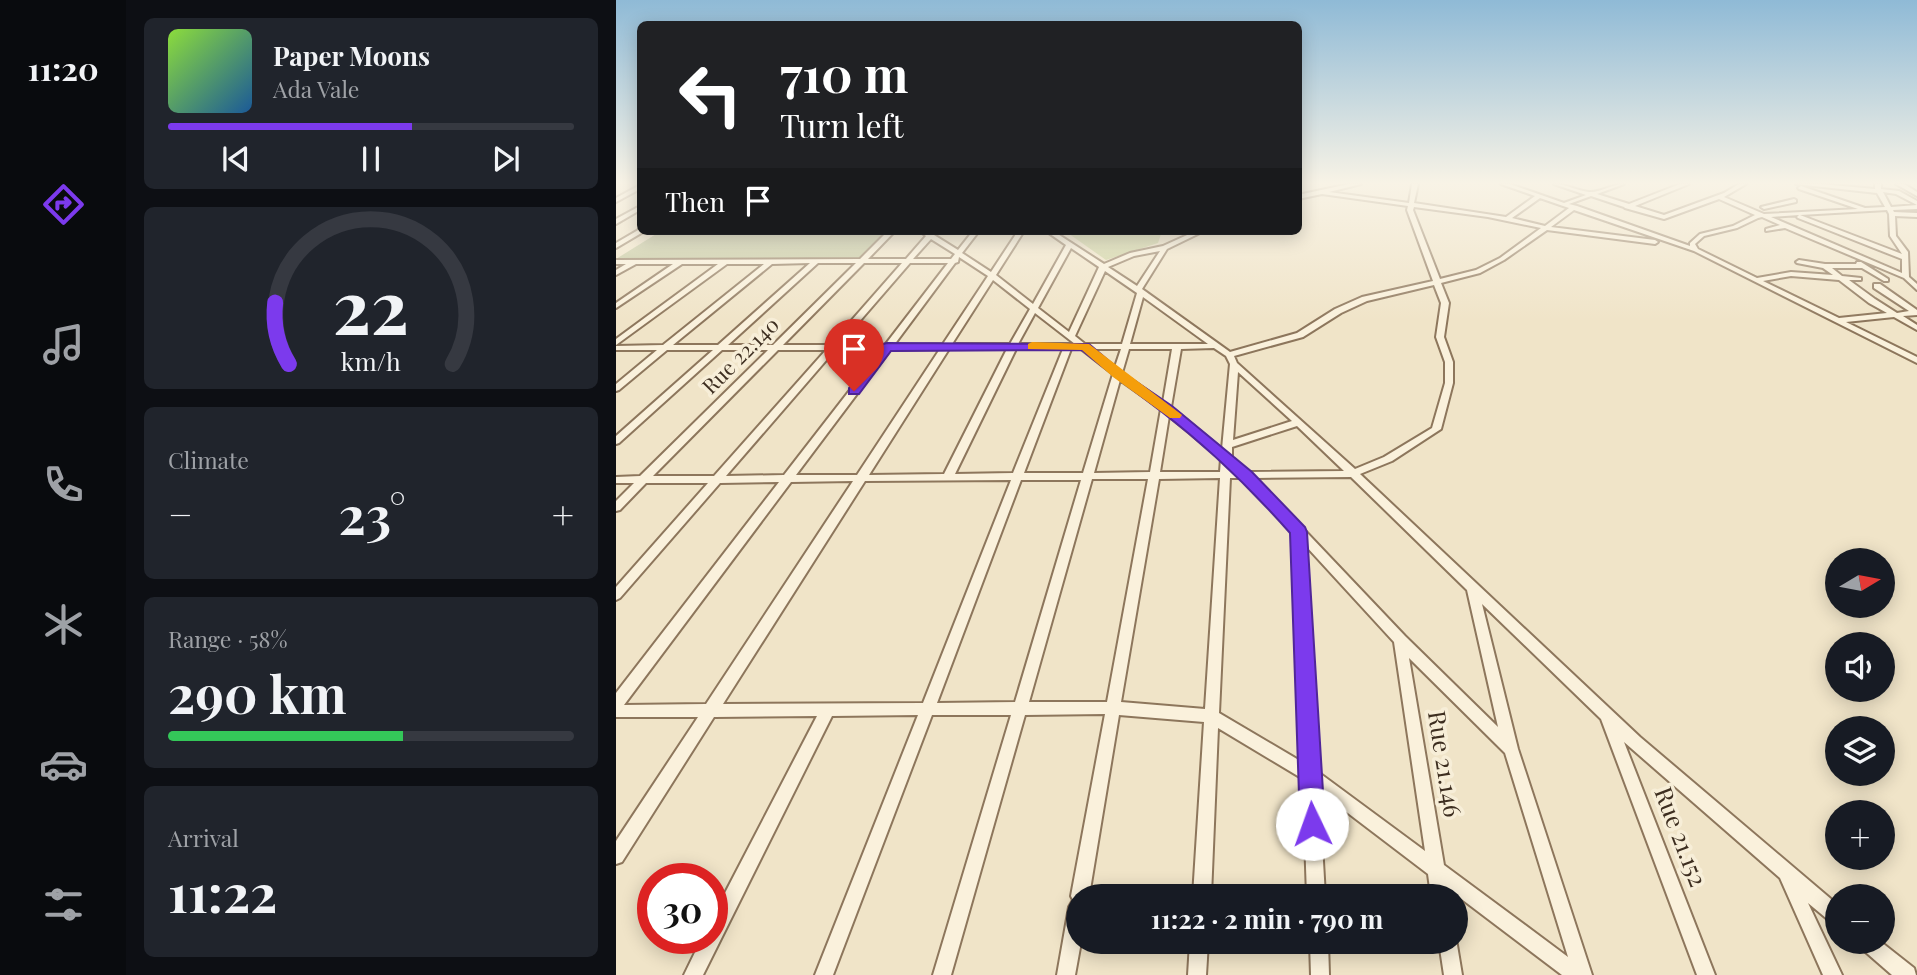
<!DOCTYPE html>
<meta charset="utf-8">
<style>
:root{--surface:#171b24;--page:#20242c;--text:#f1f3f6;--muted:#9ea1a6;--line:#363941;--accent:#7c3aed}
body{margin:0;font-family:"Playfair Display",serif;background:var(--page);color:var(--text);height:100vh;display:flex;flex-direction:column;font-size:26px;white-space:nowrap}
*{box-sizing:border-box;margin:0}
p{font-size:23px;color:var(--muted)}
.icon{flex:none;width:38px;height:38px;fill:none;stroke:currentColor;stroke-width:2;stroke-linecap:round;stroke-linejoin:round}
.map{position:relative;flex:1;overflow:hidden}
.details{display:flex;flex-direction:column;gap:18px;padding:18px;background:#0d0f14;width:490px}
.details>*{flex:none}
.guide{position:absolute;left:21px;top:21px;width:665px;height:214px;border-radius:10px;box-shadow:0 4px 18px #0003;background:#202124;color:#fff;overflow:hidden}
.needle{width:46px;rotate:80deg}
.tools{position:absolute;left:1209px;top:548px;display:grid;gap:14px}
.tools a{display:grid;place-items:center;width:70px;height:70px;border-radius:50%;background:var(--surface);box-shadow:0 4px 18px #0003;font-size:35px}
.speed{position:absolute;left:21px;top:863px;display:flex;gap:14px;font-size:35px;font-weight:700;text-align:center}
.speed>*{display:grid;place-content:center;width:91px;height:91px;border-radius:50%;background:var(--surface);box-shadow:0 4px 18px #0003;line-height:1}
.speed .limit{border:10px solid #d22;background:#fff;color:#111}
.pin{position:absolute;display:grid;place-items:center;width:60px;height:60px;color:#fff;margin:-72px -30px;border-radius:50% 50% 50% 0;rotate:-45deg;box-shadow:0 0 7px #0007}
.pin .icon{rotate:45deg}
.me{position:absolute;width:77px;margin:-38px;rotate:357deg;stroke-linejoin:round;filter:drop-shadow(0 0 5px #0008)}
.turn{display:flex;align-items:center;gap:24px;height:147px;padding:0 28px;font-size:32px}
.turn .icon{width:91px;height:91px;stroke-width:2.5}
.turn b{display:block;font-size:49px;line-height:60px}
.then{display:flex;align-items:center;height:66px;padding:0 28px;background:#0003;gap:14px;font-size:26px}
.big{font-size:52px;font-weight:700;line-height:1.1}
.details .widget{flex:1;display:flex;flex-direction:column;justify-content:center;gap:10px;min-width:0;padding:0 24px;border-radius:10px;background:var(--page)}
.details .dial{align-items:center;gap:0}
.dial svg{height:182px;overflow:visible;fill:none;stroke:var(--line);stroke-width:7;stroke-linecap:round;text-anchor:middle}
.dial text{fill:var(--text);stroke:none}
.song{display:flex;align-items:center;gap:21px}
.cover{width:84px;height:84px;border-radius:10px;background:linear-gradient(135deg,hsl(90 70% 55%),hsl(210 70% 35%))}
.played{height:7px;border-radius:4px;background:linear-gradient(90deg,var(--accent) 60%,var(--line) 60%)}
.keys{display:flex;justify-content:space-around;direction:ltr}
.heat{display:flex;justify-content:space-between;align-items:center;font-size:38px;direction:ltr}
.charge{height:10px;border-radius:5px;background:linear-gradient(90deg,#34c759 58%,var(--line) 0)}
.trip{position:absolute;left:450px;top:884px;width:402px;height:70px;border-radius:35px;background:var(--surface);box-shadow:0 4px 18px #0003;font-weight:700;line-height:70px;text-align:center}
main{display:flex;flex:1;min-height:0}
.dock{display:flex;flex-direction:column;width:126px;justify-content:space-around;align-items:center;background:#090b0e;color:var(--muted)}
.dock .icon{width:49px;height:49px}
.dock .active{color:var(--accent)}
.dock b{font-size:32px;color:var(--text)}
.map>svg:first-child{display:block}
.green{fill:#c9cf9b}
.cemetery{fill:#bfc49a}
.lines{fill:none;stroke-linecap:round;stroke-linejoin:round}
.minor-casing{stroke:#8d765c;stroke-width:4}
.minor{fill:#faf1dc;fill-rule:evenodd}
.route{fill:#7c3aed;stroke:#51269a;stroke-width:2}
.slow{fill:#f59e0b}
.labels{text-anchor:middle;stroke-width:7;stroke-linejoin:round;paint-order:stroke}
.street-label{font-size:21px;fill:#3d2e20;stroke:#f7eed8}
.near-street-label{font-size:24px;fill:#3d2e20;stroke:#f7eed8}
</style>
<main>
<nav class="dock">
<b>11:20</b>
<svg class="icon active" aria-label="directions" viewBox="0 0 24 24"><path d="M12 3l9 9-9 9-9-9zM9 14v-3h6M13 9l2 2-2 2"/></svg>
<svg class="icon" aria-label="music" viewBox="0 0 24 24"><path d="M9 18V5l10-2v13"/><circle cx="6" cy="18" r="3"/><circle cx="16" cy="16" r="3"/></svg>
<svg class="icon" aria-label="phone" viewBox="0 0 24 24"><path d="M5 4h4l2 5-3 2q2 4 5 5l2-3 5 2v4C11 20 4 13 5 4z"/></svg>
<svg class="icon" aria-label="climate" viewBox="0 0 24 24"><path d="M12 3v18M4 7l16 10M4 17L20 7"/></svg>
<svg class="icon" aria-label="car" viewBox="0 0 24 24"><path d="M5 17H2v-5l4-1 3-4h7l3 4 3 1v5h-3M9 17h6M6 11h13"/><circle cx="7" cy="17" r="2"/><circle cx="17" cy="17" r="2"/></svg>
<svg class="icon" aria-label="filters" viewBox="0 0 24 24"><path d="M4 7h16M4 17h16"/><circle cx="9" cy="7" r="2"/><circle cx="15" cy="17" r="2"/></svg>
</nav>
<section class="details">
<div class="widget">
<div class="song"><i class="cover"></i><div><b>Paper Moons</b><p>Ada Vale</p></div></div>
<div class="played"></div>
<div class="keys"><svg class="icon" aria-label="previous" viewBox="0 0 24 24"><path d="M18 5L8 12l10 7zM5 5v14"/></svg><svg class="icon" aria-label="pause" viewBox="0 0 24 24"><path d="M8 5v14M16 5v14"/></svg><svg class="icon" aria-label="next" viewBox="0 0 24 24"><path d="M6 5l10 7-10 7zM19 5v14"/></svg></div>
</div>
<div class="widget dial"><svg viewBox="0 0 100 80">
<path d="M14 69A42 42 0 1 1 86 69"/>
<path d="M14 69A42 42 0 0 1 8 42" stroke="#7c3aed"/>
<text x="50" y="56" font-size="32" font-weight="700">22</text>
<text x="50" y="72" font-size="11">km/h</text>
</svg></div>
<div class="widget"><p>Climate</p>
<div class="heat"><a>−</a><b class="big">23°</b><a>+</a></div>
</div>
<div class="widget"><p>Range · 58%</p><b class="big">290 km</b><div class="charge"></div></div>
<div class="widget"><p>Arrival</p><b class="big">11:22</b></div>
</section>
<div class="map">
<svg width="1301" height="975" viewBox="0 0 1301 975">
<rect width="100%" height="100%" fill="#f0e4c8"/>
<!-- green -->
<path class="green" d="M449,231H546L542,243L490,260Z"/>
<!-- cemetery -->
<path class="cemetery" d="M45,231H270L242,259H0Z"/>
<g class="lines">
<!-- minor casing -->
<g class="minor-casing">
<g id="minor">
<path d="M733,184H745L713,192L793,203L796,184H802L798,203L890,217L919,196L885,184H894L948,203L970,195L938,184C951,184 961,191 973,192C984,193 996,184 1008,184L981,194L1013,204L1064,184H1073L1019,206L1048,215L1108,193L1123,184H1130L1108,197L1148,214L1242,209L1183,189L1182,188L1185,186L1249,208L1269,207L1261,193L1180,184H1205L1259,189V184H1265V189L1283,191L1301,201V205L1280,194L1267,192L1275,207L1301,205V209L1277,210L1278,212L1301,213V217L1279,216L1280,236L1292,252L1293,277L1301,284V290L1288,278L1169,228L1150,231V229L1164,225L1146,217L1142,218L1121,228L1088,236L1079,244L1082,249L1141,278L1175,272L1217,275L1207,268L1181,263L1180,262L1183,260L1209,264H1240L1241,262H1245L1272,279V281H1268L1246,268H1216L1226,276L1245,278V280H1233L1259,299L1281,313L1293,311L1258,288V284H1264L1301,310V315L1287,316L1301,325V330L1278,317L1230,322L1301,357V363L1078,251L958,210L935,227L1039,240L1042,242L1039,244L931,230L888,260L864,273L825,283L833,303L828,337L837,362V383L825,429L776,461L744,474L1024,737L1222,905V926L1216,923L1192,903L1226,975H1207L1164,878L1008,742L1099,975H1081L985,719L866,604L902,749L976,975H946L831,888L833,896H815L812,874L703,791L709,896H691L687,779L602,728L595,896H577L588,722L503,715L473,896H462V942H465L459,975H441L453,907L457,900L455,896L489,714L409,715L335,975H317L395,715H316L217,975H199L302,715L216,716L87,975H68L86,938H96V918L201,716L98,717L6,862L0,864V841L82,717H0V693L163,482L104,483L4,598L0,600V587L92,483H30L4,510L0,511V501L18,483H0V477L24,476L152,350H106L3,443L0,444V436L97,350H51L3,390L0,391V384L41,350H0V346L47,345L148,264H111L0,345V339L102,264H66L0,308V303L57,264H20L0,275V270L10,264H0V260L244,259L272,231H279L252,259H290L310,236L304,231L313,232L321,231L318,235L342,250L357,231H363L346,253L375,272L402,231H408L380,275L417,304L450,245L430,231H437L488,264L514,253L547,246L580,231H588L551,249L526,289L614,352L681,333L719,309L746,297L817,281L791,210L792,206L706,194L682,199V195ZM975,196L1008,207L1009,208L1048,219L1103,199L1139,215L1117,226L1084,234L1074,243V246L961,206L953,204ZM924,198L953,208L929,226L896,218ZM798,207L872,217L925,228L884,258L860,270L824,279L797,210ZM1271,210L1273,214L1274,236L1286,254L1184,215ZM1183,215L1181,217L1182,218L1286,259V273L1155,217ZM315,239L339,254L335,259H297ZM455,248L483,267L453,332L422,308ZM544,251L521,286L492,267L518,256ZM343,257L372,276L327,344L278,345L339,263L342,262ZM194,263L102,345H57L156,264ZM202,263H240L157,345H112ZM248,263H286L214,345H167ZM294,263H332L269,345H223ZM489,271L521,293L506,344H469L459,336ZM1175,276L1223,280L1253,303L1271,313L1223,318L1147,281ZM377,280L414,309L394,344H336ZM818,285L825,303L820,337L829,362V383L816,428L768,457L739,469L621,363L618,356L687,337L725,313L751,301ZM527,297L592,344H514ZM419,313L459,344H402ZM598,348L610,356L614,364L606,449L555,407L565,349ZM324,349L241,475H180L274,350ZM333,349H391L328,474L253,475ZM400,349H447L397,473L339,474ZM455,349H465L497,374L467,473H408ZM475,349H505L499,367ZM513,349H556L547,402L506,373ZM162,350H210L98,476H37ZM219,350H265L168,475L110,476ZM622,372L676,421L617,440ZM504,380L545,409L534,472L478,473ZM553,416L605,459L604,472H544ZM681,426L728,471L632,472L616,457V447ZM735,477L851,590L882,727L789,636L639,478ZM604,478L589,709L505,702L543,479ZM614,478H626L677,532L686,762L603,713ZM476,479H532L491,702H413ZM395,480L307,703L107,704L249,481ZM405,480H465L399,702L321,703ZM237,481L90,704L8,705L175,482ZM689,545L778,642L809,851L702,772ZM793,658L889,753L952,957L828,865Z"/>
<path d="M1280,184H1288L1301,192V196Z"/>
<path d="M24,185V189L0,202V198Z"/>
<path d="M1178,199L1180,200V202L1148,209L1145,207Z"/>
<path d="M24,206V210L0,224V219Z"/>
<path d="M24,229V231H28L27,232L0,248V243Z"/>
<path d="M840,939L846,975H828L823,942H840Z"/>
<path d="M574,942H592L590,975H572Z"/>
<path d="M694,942H712L713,975H695Z"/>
<path d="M1242,942H1265L1298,968L1300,975H1276L1245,948Z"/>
</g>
</g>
<!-- minor -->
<use href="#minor" class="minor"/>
</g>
<!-- sky -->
<linearGradient id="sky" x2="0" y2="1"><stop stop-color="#8fbad6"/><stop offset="0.57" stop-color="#f8f3e6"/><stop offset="1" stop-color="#f8f3e6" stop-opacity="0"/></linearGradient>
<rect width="1301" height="321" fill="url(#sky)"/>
<!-- route -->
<path class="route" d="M271,343L473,344L506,372L556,406L636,472L689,527L691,532L709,824L705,832L696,836L688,832L684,824L674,533C635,489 593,448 546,412C519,391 492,372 466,350L275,351L243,394H233V388L267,344Z"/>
<!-- slow -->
<path class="slow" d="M416,342L473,344L566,415L564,418H554L497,377L466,350L412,349V344Z"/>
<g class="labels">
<!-- street labels -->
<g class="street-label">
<text transform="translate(125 356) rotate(-45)" y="7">Rue 22.140</text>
</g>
<!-- near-street labels -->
<g class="near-street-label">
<text transform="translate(828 764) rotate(81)" y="8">Rue 21.146</text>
<text transform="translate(1064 837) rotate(69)" y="8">Rue 21.152</text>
</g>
</g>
</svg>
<div class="tools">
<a><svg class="needle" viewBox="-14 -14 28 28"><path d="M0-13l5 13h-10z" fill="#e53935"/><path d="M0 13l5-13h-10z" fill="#9ea1a6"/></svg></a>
<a><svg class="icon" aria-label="sound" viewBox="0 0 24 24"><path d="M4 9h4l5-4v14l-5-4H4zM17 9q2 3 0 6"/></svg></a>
<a><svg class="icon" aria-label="layers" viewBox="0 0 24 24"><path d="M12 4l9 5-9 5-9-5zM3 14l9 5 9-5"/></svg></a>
<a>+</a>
<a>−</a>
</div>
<div class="speed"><div class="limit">30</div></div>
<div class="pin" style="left:238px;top:391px;background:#d93025"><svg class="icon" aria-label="arrive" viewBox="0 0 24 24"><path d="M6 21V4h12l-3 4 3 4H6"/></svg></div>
<svg class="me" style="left:696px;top:824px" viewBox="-20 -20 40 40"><circle r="19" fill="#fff"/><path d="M0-13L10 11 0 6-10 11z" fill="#7c3aed"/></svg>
<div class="trip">11:22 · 2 min · 790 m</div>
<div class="guide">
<div class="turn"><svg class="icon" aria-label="left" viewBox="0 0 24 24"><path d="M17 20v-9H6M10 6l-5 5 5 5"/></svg><div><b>710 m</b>Turn left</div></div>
<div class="then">Then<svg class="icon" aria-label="arrive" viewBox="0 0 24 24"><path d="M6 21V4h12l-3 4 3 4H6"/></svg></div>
</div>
</div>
</main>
